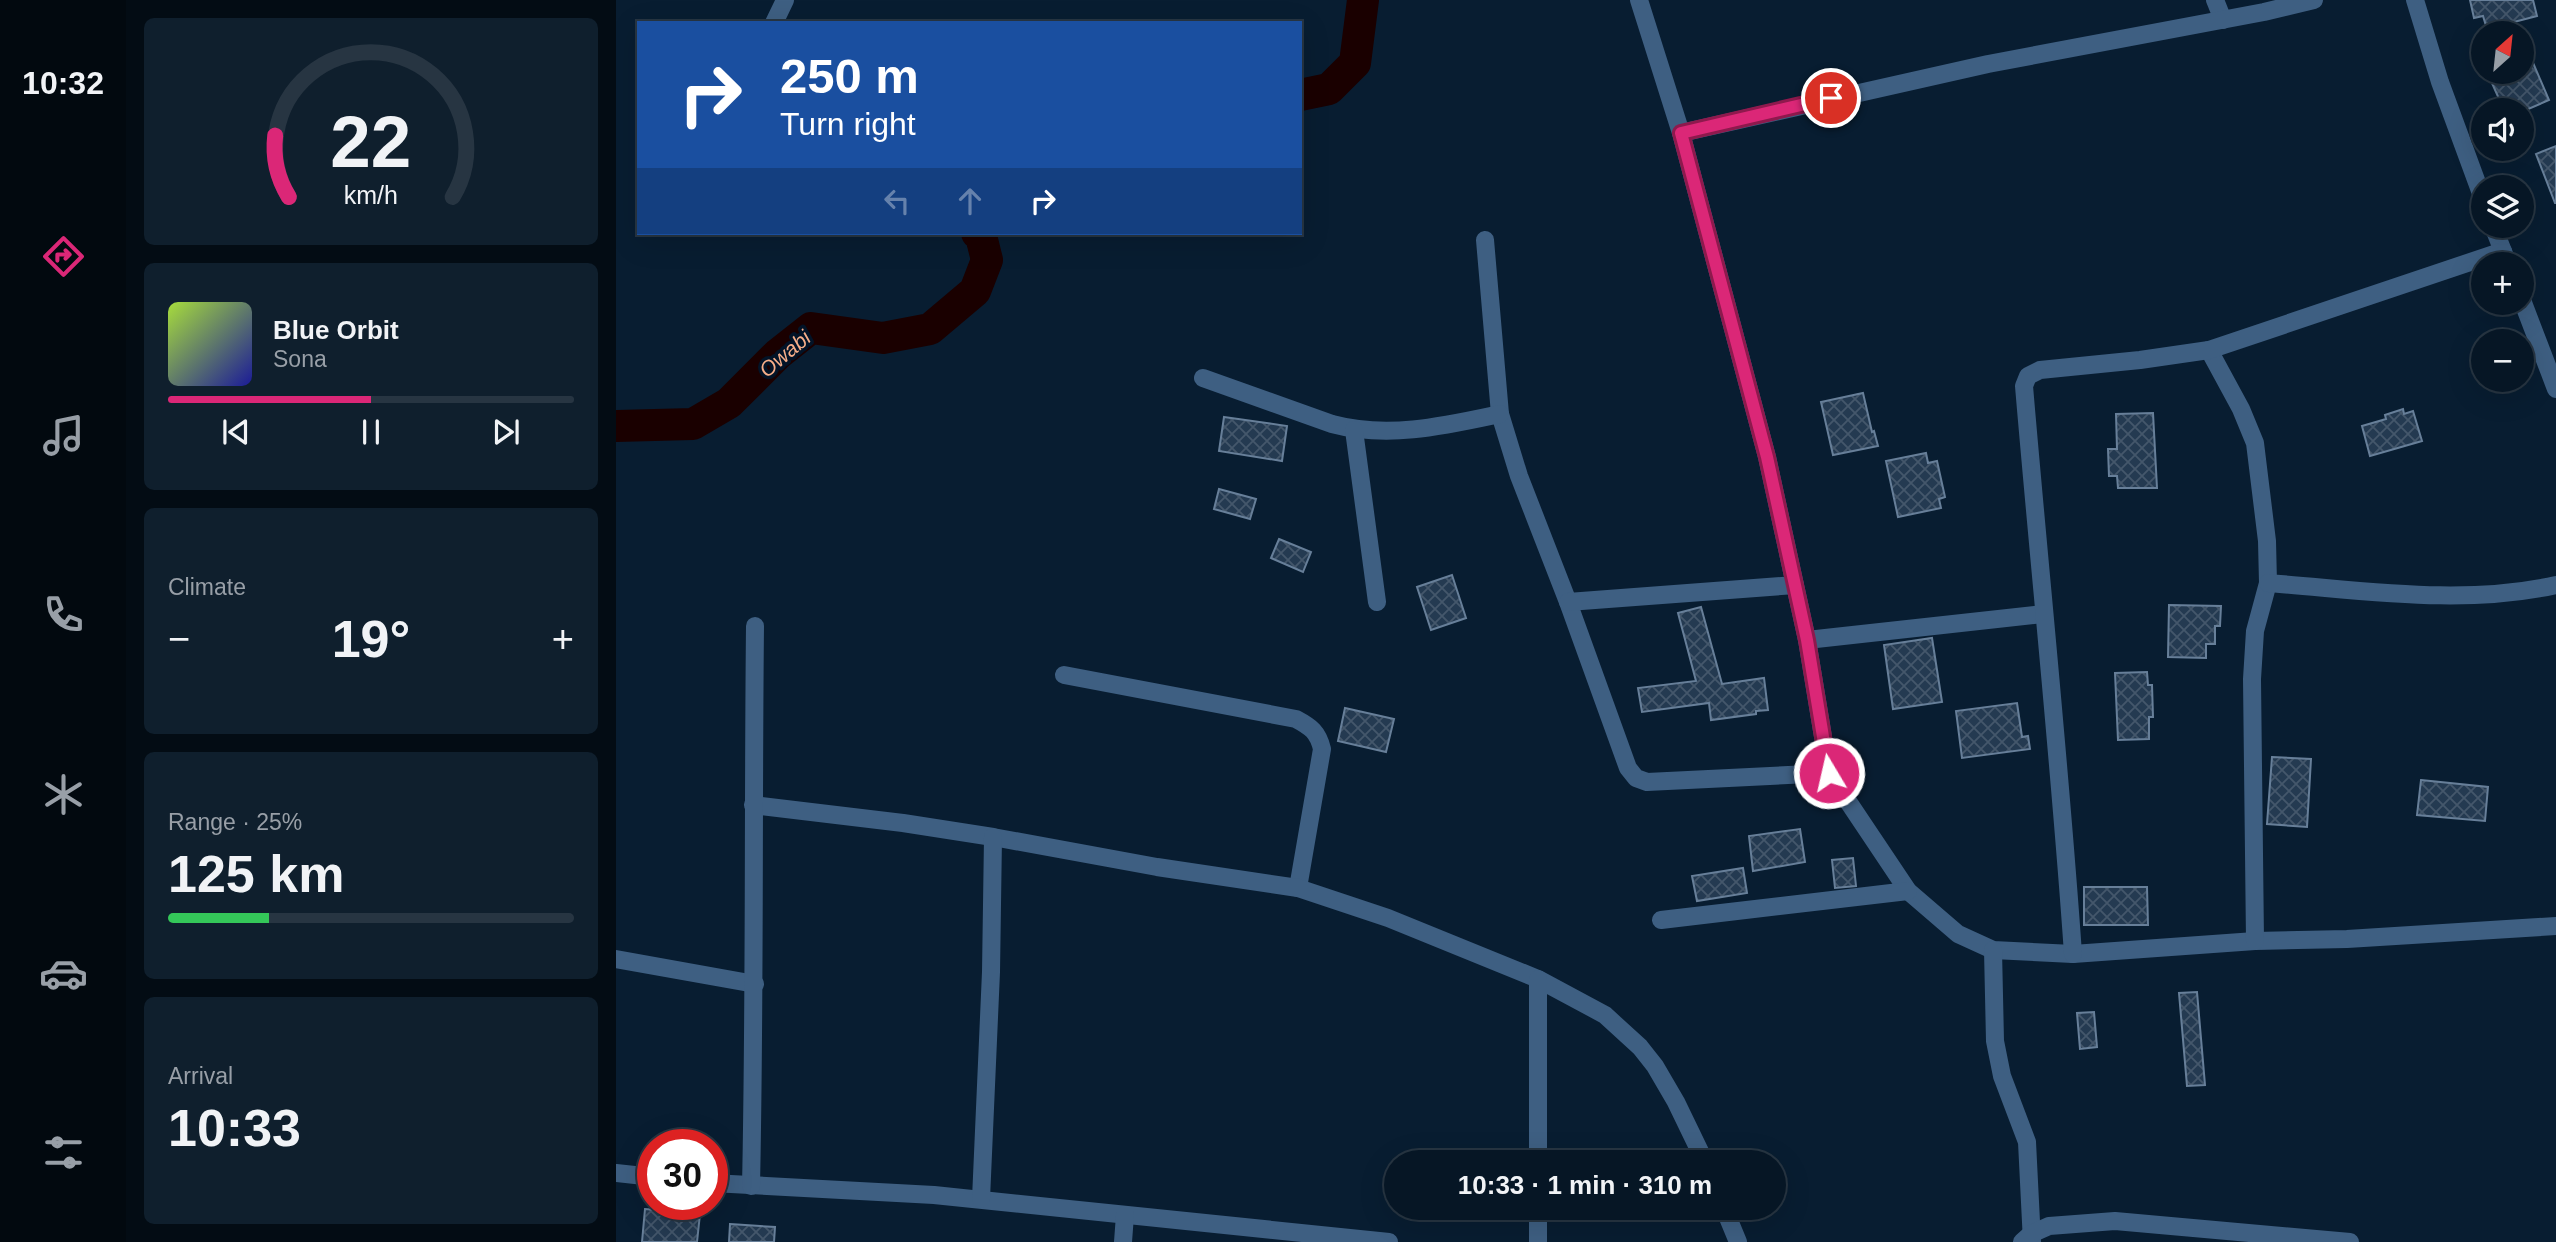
<!DOCTYPE html>
<meta charset="utf-8">
<style>
:root{--surface:#061625;--page:#0f1f2d;--text:#f1f3f6;--muted:#989fa7;--line:#273542;--accent:#db2777}
body{margin:0;font-family:Arial,sans-serif;background:var(--page);color:var(--text);height:100vh;display:flex;flex-direction:column;font-size:26px;white-space:nowrap}
*{box-sizing:border-box;margin:0}
p{font-size:23px;color:var(--muted)}
.icon{flex:none;width:38px;height:38px;fill:none;stroke:currentColor;stroke-width:2;stroke-linecap:round;stroke-linejoin:round}
.map{position:relative;flex:1;overflow:hidden}
.sheet{display:flex;flex-direction:column;gap:18px;padding:18px;background:#030c14;width:490px}
.sheet>*{flex:none}
.banner{position:absolute;left:21px;top:21px;width:665px;height:214px;border-radius:0px;box-shadow:0 7px 28px #0002,0 0 0 2px var(--line);background:#1a4fa0;color:#fff;overflow:hidden}
.needle{width:46px;rotate:27deg}
.fabs{position:absolute;left:1855px;top:21px;display:grid;gap:14px}
.fabs a{display:grid;place-items:center;width:63px;height:63px;border-radius:50%;background:var(--surface);box-shadow:0 7px 28px #0002,0 0 0 2px var(--line);font-size:35px}
.speed{position:absolute;left:21px;top:1129px;display:flex;gap:14px;font-size:35px;font-weight:700;text-align:center}
.speed>*{display:grid;place-content:center;width:91px;height:91px;border-radius:50%;background:var(--surface);box-shadow:0 7px 28px #0002,0 0 0 2px var(--line);line-height:1}
.speed .limit{border:10px solid #d22;background:#fff;color:#111}
.pin{position:absolute;display:grid;place-items:center;width:60px;height:60px;color:#fff;margin:-30px;border:4px solid #fff;border-radius:50%;box-shadow:0 2px 7px #0007}
.me{position:absolute;width:77px;margin:-38px;rotate:351deg;stroke-linejoin:round;filter:drop-shadow(0 0 5px #0008)}
.turn{display:flex;align-items:center;gap:24px;height:147px;padding:0 28px;font-size:32px}
.turn .icon{width:91px;height:91px;stroke-width:2.5}
.turn b{display:block;font-size:49px;line-height:60px}
.lanes{display:flex;align-items:center;height:66px;padding:0 28px;background:#0003;justify-content:center;gap:35px;direction:ltr}
.lanes .off{opacity:.35}
.big{font-size:52px;font-weight:800;line-height:1.1}
.sheet .tile{flex:1;display:flex;flex-direction:column;justify-content:center;gap:10px;min-width:0;padding:0 24px;border-radius:10px;background:var(--page)}
.sheet .dial{align-items:center;gap:0}
.dial svg{height:182px;overflow:visible;fill:none;stroke:var(--line);stroke-width:7;stroke-linecap:round;text-anchor:middle}
.dial text{fill:var(--text);stroke:none}
.song{display:flex;align-items:center;gap:21px}
.cover{width:84px;height:84px;border-radius:10px;background:linear-gradient(135deg,hsl(80 70% 55%),hsl(240 70% 35%))}
.played{height:7px;border-radius:4px;background:linear-gradient(90deg,var(--accent) 50%,var(--line) 50%)}
.keys{display:flex;justify-content:space-around;direction:ltr}
.heat{display:flex;justify-content:space-between;align-items:center;font-size:38px;direction:ltr}
.charge{height:10px;border-radius:5px;background:linear-gradient(90deg,#34c759 25%,var(--line) 0)}
.trip{position:absolute;left:768px;top:1150px;width:402px;height:70px;border-radius:35px;background:var(--surface);box-shadow:0 7px 28px #0002,0 0 0 2px var(--line);font-weight:800;line-height:70px;text-align:center}
main{display:flex;flex:1;min-height:0}
.tabs{display:flex;flex-direction:column;width:126px;justify-content:space-around;align-items:center;background:#02090f;color:var(--muted)}
.tabs .icon{width:49px;height:49px}
.tabs .on{color:var(--accent)}
.tabs b{font-size:32px;color:var(--text)}
.map>svg:first-child{display:block}
.lines{fill:none;stroke-linecap:round;stroke-linejoin:round}
.river{stroke:#1a0000;stroke-width:32}
.building{fill:url(#building-cross-hatch);stroke:#677f99;stroke-width:2}
.minor{stroke:#3e5f82;stroke-width:18}
.route-casing{stroke:#8e194d;stroke-width:18}
.route{stroke:#db2777;stroke-width:12}
.labels{text-anchor:middle;stroke-width:7;stroke-linejoin:round;paint-order:stroke}
.water-label{font-size:21px;font-style:italic;fill:#f6ae89;stroke:#021327}
</style>
<main>
<nav class="tabs">
<b>10:32</b>
<svg class="icon on" aria-label="directions" viewBox="0 0 24 24"><path d="M12 3l9 9-9 9-9-9zM9 14v-3h6M13 9l2 2-2 2"/></svg>
<svg class="icon" aria-label="music" viewBox="0 0 24 24"><path d="M9 18V5l10-2v13"/><circle cx="6" cy="18" r="3"/><circle cx="16" cy="16" r="3"/></svg>
<svg class="icon" aria-label="phone" viewBox="0 0 24 24"><path d="M5 4h4l2 5-3 2q2 4 5 5l2-3 5 2v4C11 20 4 13 5 4z"/></svg>
<svg class="icon" aria-label="climate" viewBox="0 0 24 24"><path d="M12 3v18M4 7l16 10M4 17L20 7"/></svg>
<svg class="icon" aria-label="car" viewBox="0 0 24 24"><path d="M5 17H2v-5l4-1 3-4h7l3 4 3 1v5h-3M9 17h6M6 11h13"/><circle cx="7" cy="17" r="2"/><circle cx="17" cy="17" r="2"/></svg>
<svg class="icon" aria-label="filters" viewBox="0 0 24 24"><path d="M4 7h16M4 17h16"/><circle cx="9" cy="7" r="2"/><circle cx="15" cy="17" r="2"/></svg>
</nav>
<section class="sheet">
<div class="tile dial"><svg viewBox="0 0 100 80">
<path d="M14 69A42 42 0 1 1 86 69"/>
<path d="M14 69A42 42 0 0 1 8 42" stroke="#db2777"/>
<text x="50" y="56" font-size="32" font-weight="700">22</text>
<text x="50" y="72" font-size="11">km/h</text>
</svg></div>
<div class="tile">
<div class="song"><i class="cover"></i><div><b>Blue Orbit</b><p>Sona</p></div></div>
<div class="played"></div>
<div class="keys"><svg class="icon" aria-label="previous" viewBox="0 0 24 24"><path d="M18 5L8 12l10 7zM5 5v14"/></svg><svg class="icon" aria-label="pause" viewBox="0 0 24 24"><path d="M8 5v14M16 5v14"/></svg><svg class="icon" aria-label="next" viewBox="0 0 24 24"><path d="M6 5l10 7-10 7zM19 5v14"/></svg></div>
</div>
<div class="tile"><p>Climate</p>
<div class="heat"><a>−</a><b class="big">19°</b><a>+</a></div>
</div>
<div class="tile"><p>Range · 25%</p><b class="big">125 km</b><div class="charge"></div></div>
<div class="tile"><p>Arrival</p><b class="big">10:33</b></div>
</section>
<div class="map">
<svg width="1940" height="1242" viewBox="0 0 1940 1242">
<defs>
<pattern id="building-cross-hatch" width="8" height="8" patternUnits="userSpaceOnUse" patternTransform="scale(1.75)"><rect width="8" height="8" fill="#243a51"/><path d="M0 0l8 8M0 8l8-8" fill="none" stroke="#44576b"/></pattern>
</defs>
<rect width="100%" height="100%" fill="#081d31"/>
<g class="lines">
<!-- river -->
<g class="river">
<path d="M684,95L713,89L739,63L747,0"/>
<path d="M0,426L77,424L113,403L162,354L195,328L267,338L314,329L359,291L371,260L365,236L361,233"/>
</g>
</g>
<!-- building -->
<g class="building">
<path d="M1854,0H1917L1921,16L1871,29L1867,16L1858,18Z"/>
<path d="M1906,37L1933,100L1910,110H1888L1871,72H1906Z"/>
<path d="M1940,146V203H1939L1920,154Z"/>
<path d="M1247,393L1256,432L1258,431L1262,446L1217,455L1205,402Z"/>
<path d="M1787,409L1788,414L1797,411L1806,441L1754,456L1746,426L1770,419L1769,415Z"/>
<path d="M1537,413L1541,488H1502L1501,476H1493L1492,449H1501L1500,414Z"/>
<path d="M608,417L671,426L666,461L603,451Z"/>
<path d="M1310,453L1312,463L1321,461L1329,497L1323,499L1325,508L1282,517L1270,461Z"/>
<path d="M603,489L640,499L634,519L598,509Z"/>
<path d="M663,539L695,552L687,572L655,558Z"/>
<path d="M836,575L850,618L815,630L801,587Z"/>
<path d="M1553,605L1605,606L1604,626H1599V644H1590V658L1552,657Z"/>
<path d="M1085,607L1106,684L1148,678L1152,710L1140,711V714L1095,720L1093,703L1026,712L1022,688L1080,681L1062,613Z"/>
<path d="M1316,638L1326,702L1277,709L1268,645Z"/>
<path d="M1531,672L1532,685H1536L1537,717H1533V739L1502,740L1499,673Z"/>
<path d="M1401,703L1406,737L1412,736L1414,749L1346,758L1340,711Z"/>
<path d="M729,708L778,719L770,752L722,741Z"/>
<path d="M1656,757L1695,759L1691,827L1651,824Z"/>
<path d="M1805,780L1872,787L1869,821L1801,815Z"/>
<path d="M1184,829L1189,862L1137,871L1133,836Z"/>
<path d="M1237,858L1240,886L1219,888L1216,860Z"/>
<path d="M1127,868L1131,893L1081,901L1076,876Z"/>
<path d="M1468,887H1531L1532,925H1468Z"/>
<path d="M1581,992L1589,1085L1571,1086L1563,993Z"/>
<path d="M1478,1012L1481,1047L1464,1049L1461,1013Z"/>
<path d="M29,1209L84,1214L81,1242H26Z"/>
<path d="M114,1224L159,1227L158,1242H113Z"/>
</g>
<g class="lines">
<!-- minor -->
<g class="minor">
<path d="M1023,0L1065,133L1151,457L1191,640L1213,773L1292,891L1342,934L1377,950L1457,954L1639,941L1731,939L1940,926"/>
<path d="M1599,0L1607,20"/>
<path d="M1799,0L1824,82L1867,199"/>
<path d="M158,23L169,0"/>
<path d="M1065,133L1372,64L1648,12L1698,0"/>
<path d="M1877,226L1892,264"/>
<path d="M869,240L884,414L903,476L952,602L1012,768L1020,778L1031,782L1213,773"/>
<path d="M1906,300L1940,389"/>
<path d="M1593,350L1625,409L1639,443L1651,541L1652,583L1639,631L1636,679L1639,941"/>
<path d="M587,378L716,424C772,439 828,426 884,414"/>
<path d="M738,430L761,602"/>
<path d="M1652,583C1747,590 1846,606 1940,585"/>
<path d="M952,602L1179,585"/>
<path d="M1191,640L1427,614"/>
<path d="M448,675L680,719C695,727 702,732 706,749L682,888"/>
<path d="M137,805L287,823L377,837L541,867L682,888L772,918L922,979L989,1015L1024,1047L1039,1066L1060,1102L1089,1162"/>
<path d="M1045,920L1292,891"/>
<path d="M1377,950L1379,1041L1386,1076L1411,1142L1416,1242"/>
<path d="M1457,954C1444,764 1424,575 1408,386L1412,376L1424,370L1524,360L1593,350L1887,251"/>
<path d="M0,959L139,984"/>
<path d="M922,1162V979"/>
<path d="M0,1173L37,1177"/>
<path d="M96,1183L318,1195L773,1242"/>
<path d="M135,1186C139,999 137,813 139,626"/>
<path d="M365,1199L375,972L377,837"/>
<path d="M1108,1208L1122,1242"/>
<path d="M507,1242L509,1215"/>
<path d="M922,1242V1208"/>
<path d="M1406,1242L1415,1234L1433,1226L1499,1221L1734,1242"/>
</g>
</g>
<g class="lines">
<!-- route casing -->
<g class="route-casing">
<path id="route" d="M1213,773L1191,640L1151,457L1065,133L1215,98"/>
</g>
<!-- route -->
<use href="#route" class="route"/>
</g>
<g class="labels">
<!-- water labels -->
<g class="water-label">
<text transform="translate(169 354) rotate(-40)" y="7">Owabi</text>
</g>
</g>
</svg>
<div class="fabs">
<a><svg class="needle" viewBox="-14 -14 28 28"><path d="M0-13l5 13h-10z" fill="#e53935"/><path d="M0 13l5-13h-10z" fill="#989fa7"/></svg></a>
<a><svg class="icon" aria-label="sound" viewBox="0 0 24 24"><path d="M4 9h4l5-4v14l-5-4H4zM17 9q2 3 0 6"/></svg></a>
<a><svg class="icon" aria-label="layers" viewBox="0 0 24 24"><path d="M12 4l9 5-9 5-9-5zM3 14l9 5 9-5"/></svg></a>
<a>+</a>
<a>−</a>
</div>
<div class="speed"><div class="limit">30</div></div>
<div class="pin" style="left:1215px;top:98px;background:#d93025"><svg class="icon" aria-label="arrive" viewBox="0 0 24 24"><path d="M6 21V4h12l-3 4 3 4H6"/></svg></div>
<svg class="me" style="left:1213px;top:773px" viewBox="-20 -20 40 40"><circle r="17" fill="#db2777" stroke="#fff" stroke-width="3"/><path d="M0-11L8 9 0 5-8 9z" fill="#fff"/></svg>
<div class="trip">10:33 · 1 min · 310 m</div>
<div class="banner">
<div class="turn"><svg class="icon" aria-label="right" viewBox="0 0 24 24"><path d="M7 20v-9h11M14 6l5 5-5 5"/></svg><div><b>250 m</b>Turn right</div></div>
<div class="lanes"><svg class="icon off" aria-label="left" viewBox="0 0 24 24"><path d="M17 20v-9H6M10 6l-5 5 5 5"/></svg><svg class="icon off" aria-label="ahead" viewBox="0 0 24 24"><path d="M12 20V5M6 11l6-6 6 6"/></svg><svg class="icon" aria-label="right" viewBox="0 0 24 24"><path d="M7 20v-9h11M14 6l5 5-5 5"/></svg></div>
</div>
</div>
</main>
